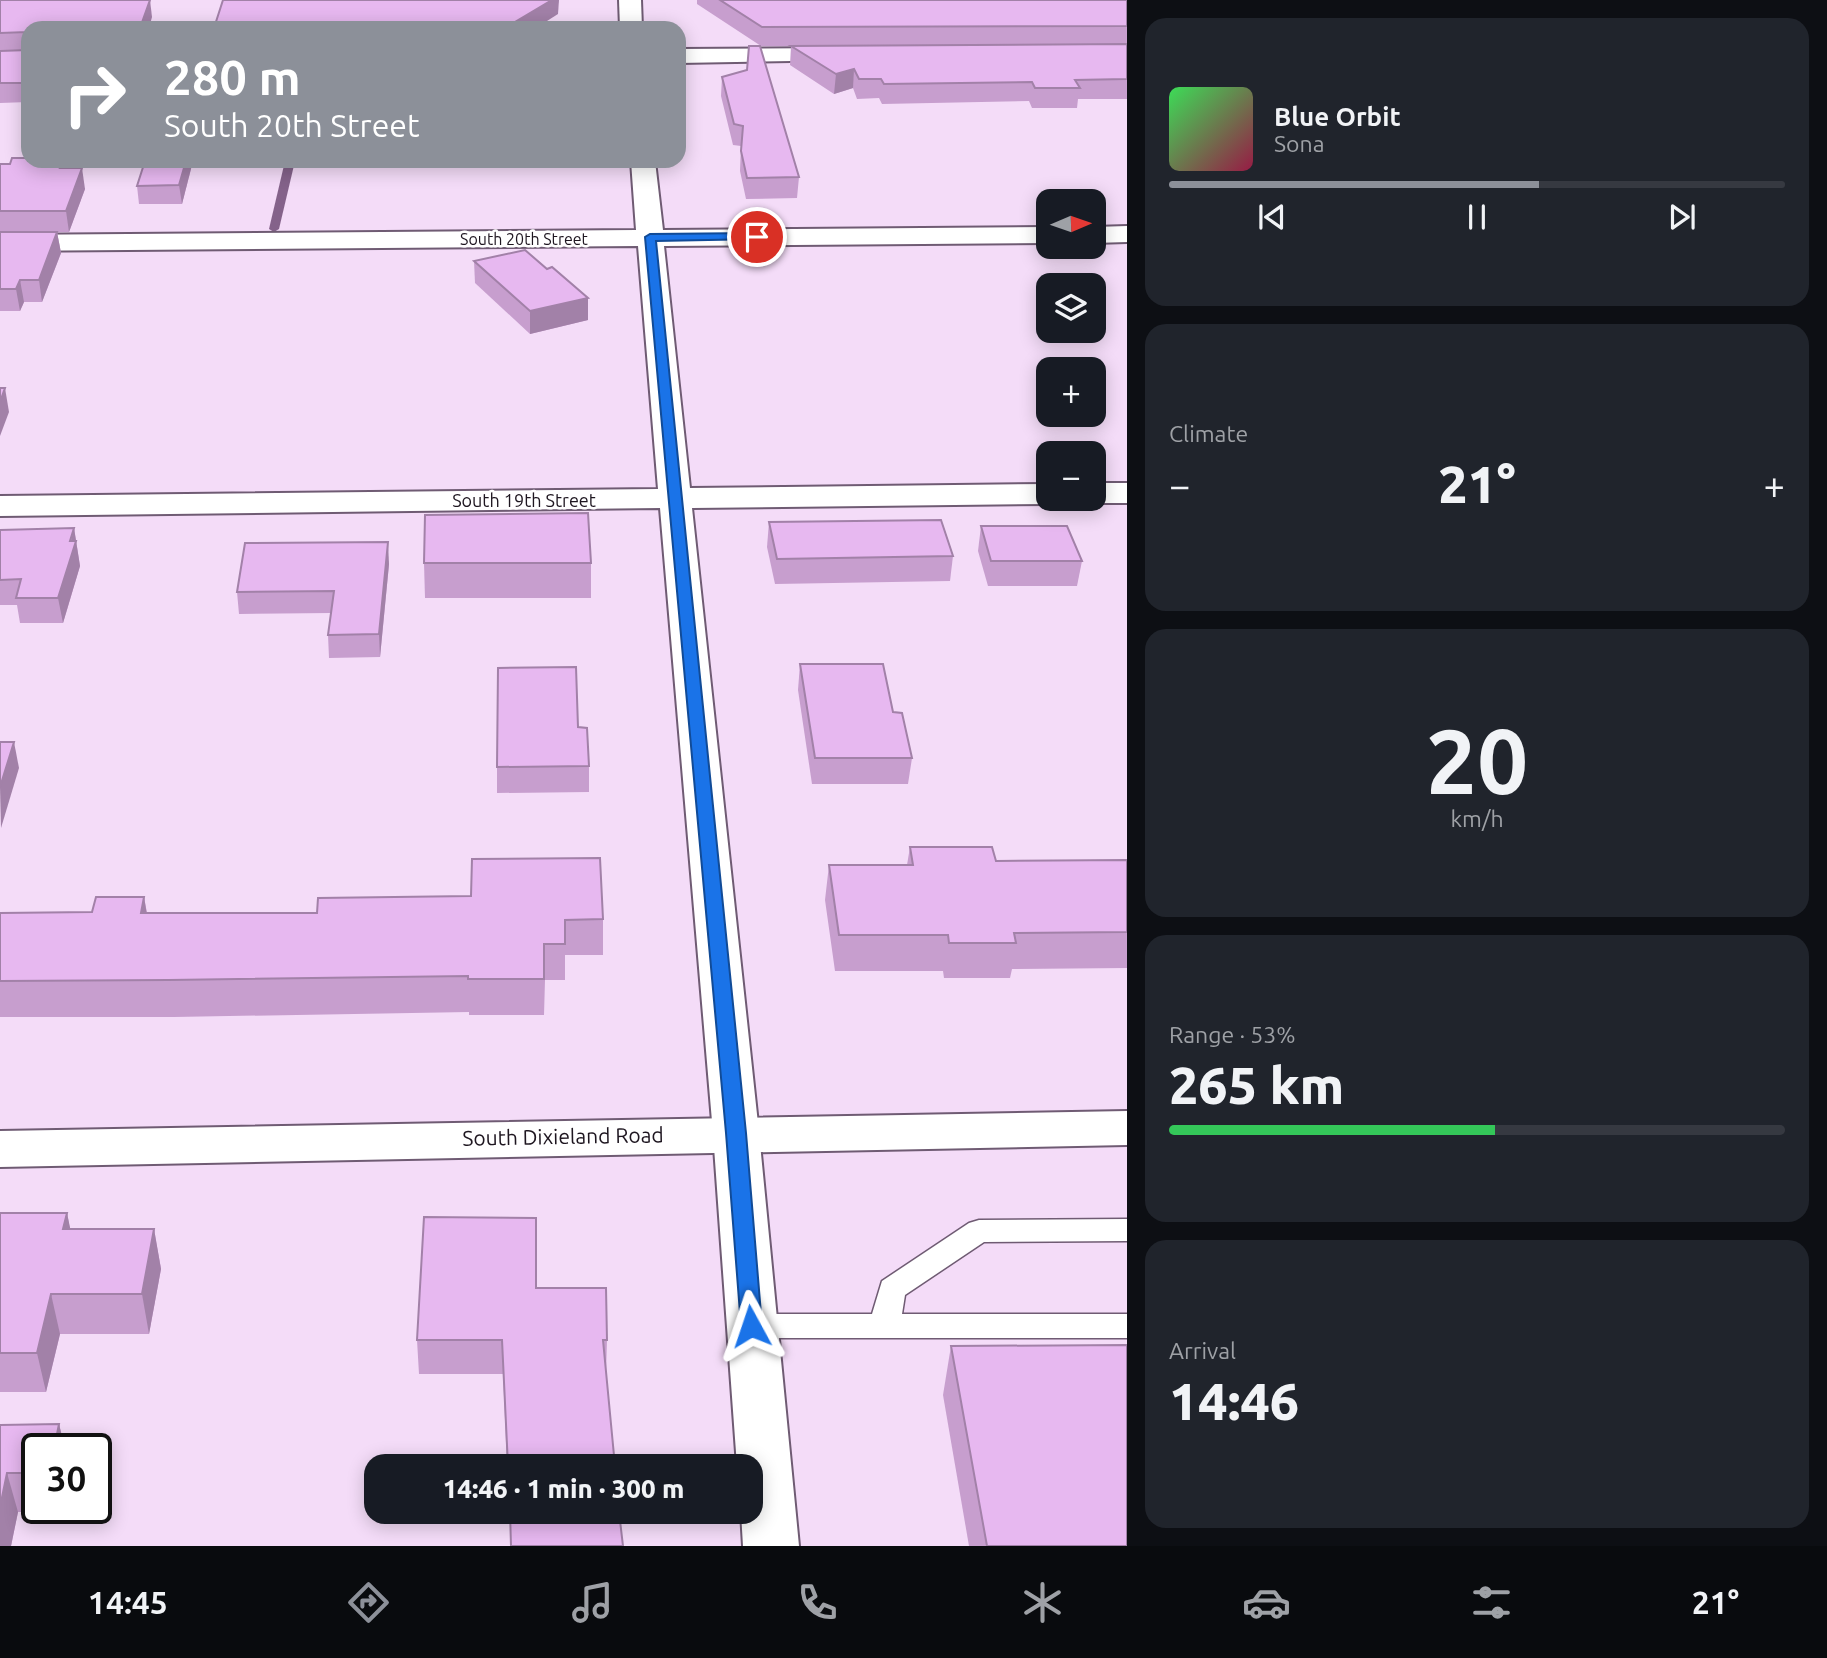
<!DOCTYPE html>
<meta charset="utf-8">
<style>
:root{--surface:#171b24;--page:#20242c;--text:#f1f3f6;--muted:#9ea1a6;--line:#363941;--accent:#8c9099}
body{margin:0;font-family:Ubuntu,sans-serif;background:var(--page);color:var(--text);height:100vh;display:flex;flex-direction:column;font-size:26px;white-space:nowrap}
*{box-sizing:border-box;margin:0}
p{font-size:23px;color:var(--muted)}
.icon{flex:none;width:38px;height:38px;fill:none;stroke:currentColor;stroke-width:2;stroke-linecap:round;stroke-linejoin:round}
.map{position:relative;flex:1;overflow:hidden}
.side{display:flex;flex-direction:column;gap:18px;padding:18px;background:#0d0f14;width:700px}
.side>*{flex:none}
.top-card{position:absolute;left:21px;top:21px;width:665px;height:147px;border-radius:21px;box-shadow:0 4px 18px #0003;background:#8c9099;color:#fff;overflow:hidden}
.needle{width:46px;rotate:88deg}
.fabs{position:absolute;left:1036px;top:189px;display:grid;gap:14px}
.fabs a{display:grid;place-items:center;width:70px;height:70px;border-radius:14px;background:var(--surface);box-shadow:0 4px 18px #0003;font-size:35px}
.speed{position:absolute;left:21px;top:1433px;display:flex;gap:14px;font-size:35px;font-weight:700;text-align:center}
.speed>*{display:grid;place-content:center;width:91px;height:91px;border-radius:50%;background:var(--surface);box-shadow:0 4px 18px #0003;line-height:1}
.speed .limit{border:4px solid #111;border-radius:10px;background:#fff;color:#111}
.pin{position:absolute;display:grid;place-items:center;width:60px;height:60px;color:#fff;margin:-30px;border:4px solid #fff;border-radius:50%;box-shadow:0 2px 7px #0007}
.me{position:absolute;width:77px;margin:-38px;rotate:355deg;stroke-linejoin:round;filter:drop-shadow(0 0 5px #0008)}
.turn{display:flex;align-items:center;gap:24px;height:147px;padding:0 28px;font-size:32px}
.turn .icon{width:91px;height:91px;stroke-width:2.5}
.turn b{display:block;font-size:49px;line-height:60px}
.big{font-size:52px;font-weight:800;line-height:1.1}
.side .tile{flex:1;display:flex;flex-direction:column;justify-content:center;gap:10px;min-width:0;padding:0 24px;border-radius:21px;background:var(--page)}
.side .dial{align-items:center;gap:0}
.dial b{font-size:91px;line-height:1}
.song{display:flex;align-items:center;gap:21px}
.cover{width:84px;height:84px;border-radius:10px;background:linear-gradient(135deg,hsl(130 70% 55%),hsl(340 70% 35%))}
.played{height:7px;border-radius:4px;background:linear-gradient(90deg,var(--accent) 60%,var(--line) 60%)}
.keys{display:flex;justify-content:space-around;direction:ltr}
.heat{display:flex;justify-content:space-between;align-items:center;font-size:38px;direction:ltr}
.charge{height:10px;border-radius:5px;background:linear-gradient(90deg,#34c759 53%,var(--line) 0)}
.trip{position:absolute;left:364px;top:1454px;width:399px;height:70px;border-radius:21px;background:var(--surface);box-shadow:0 4px 18px #0003;font-weight:800;line-height:70px;text-align:center}
.menu{display:flex;height:112px;justify-content:space-around;align-items:center;background:#090b0e;color:var(--muted)}
.menu .icon{width:49px;height:49px}
.menu .current{color:var(--accent)}
.menu b{font-size:32px;color:var(--text)}
main{display:flex;flex:1;min-height:0}
.map>svg:first-child{display:block}
.lines{fill:none;stroke-linecap:round;stroke-linejoin:round}
.stream{fill:#84628a;fill-rule:evenodd}
.lane-casing{stroke:#6f5b73;stroke-width:3}
.street-casing{stroke:#6f5b73;stroke-width:4}
.secondary-casing{stroke:#6f5b73;stroke-width:4}
.lane{fill:#fff;fill-rule:evenodd}
.street{fill:#fff;fill-rule:evenodd}
.secondary{fill:#fff;fill-rule:evenodd}
.wall{fill:#c79ece}
.shaded-wall{fill:#a281a8}
.building{fill:#e7b8f0;stroke:#a281a8;stroke-width:2}
.route{fill:#1a73e8;stroke:#114b97;stroke-width:2}
.labels{text-anchor:middle;stroke-width:5;stroke-linejoin:round;paint-order:stroke}
.far-street-label{font-size:16px;fill:#1e1620;stroke:#fff}
.street-label{font-size:18px;fill:#1e1620;stroke:#fff}
.near-street-label{font-size:21px;fill:#1e1620;stroke:#fff}
</style>
<main>
<div class="map">
<svg width="1127" height="1546" viewBox="0 0 1127 1546">
<rect width="100%" height="100%" fill="#f4dcf8"/>
<g class="lines">
<!-- stream -->
<path class="stream" d="M285,161H295L279,229L274,232L269,229Z"/>
<!-- lane casing -->
<g class="lane-casing">
<path id="lane" d="M1127,1219V1241L984,1242L905,1295L902,1314H1127V1338H752L741,1335L737,1326L741,1317L752,1314H872L882,1281L969,1223L979,1220Z"/>
</g>
<!-- street casing -->
<g class="street-casing">
<g id="street">
<path d="M619,0H641L642,28H620Z"/>
<path d="M841,48L849,50L852,55L849,60L679,63V49Z"/>
<path d="M631,161H655L663,230L1048,227V243L664,246L690,488L1048,484V499H1061L1048,504L692,508L759,1133L799,1546H743L741,1512H751V1466H737L713,1133L660,508L0,516V496L658,489L638,246L0,251V235L636,230Z"/>
<path d="M1127,226V242L1094,243V227Z"/>
<path d="M1094,483H1127V503H1094L1083,500L1094,499Z"/>
</g>
</g>
<!-- secondary casing -->
<g class="secondary-casing">
<path id="secondary" d="M1127,1111V1145L0,1167V1131Z"/>
</g>
<!-- lane -->
<use href="#lane" class="lane"/>
<!-- street -->
<use href="#street" class="street"/>
<!-- secondary -->
<use href="#secondary" class="secondary"/>
</g>
<!-- wall -->
<g class="wall">
<path d="M0,0L152,17L28,28V102L0,103Z"/>
<path d="M697,0H1127V99H1078L1077,108H1032L1029,101L882,104L879,98L857,99L853,88L834,94L790,65L791,46H761L697,4Z"/>
<path d="M722,77L799,177L797,198L746,199L740,171L741,146L733,145L721,96Z"/>
<path d="M64,161L65,168L85,189L69,232H57L61,253L42,302H24L20,311H0V164Z"/>
<path d="M145,161H193L182,204H139L137,186Z"/>
<path d="M474,261L588,298V320L530,334L475,283Z"/>
<path d="M769,522L953,556L950,581L775,584L767,547Z"/>
<path d="M981,526L1082,561L1077,586H988L978,551Z"/>
<path d="M74,528L80,566L63,623H20L17,605H0V530Z"/>
<path d="M424,563H591V598H425Z"/>
<path d="M389,564L380,657L329,658L328,635L331,613L239,614L237,592Z"/>
<path d="M800,664L912,758L908,784H812L798,690Z"/>
<path d="M578,727L589,766V792L497,793V767Z"/>
<path d="M910,847L996,861L1127,860V968L1012,969L1010,978H944L943,971H835L825,900L829,865H907Z"/>
<path d="M144,897L147,913L603,919V955H565V980H545L544,1015H469V1012L174,1017H0V913L92,912Z"/>
<path d="M0,1213H67L70,1229H154L161,1269L149,1334H60L46,1392H0Z"/>
<path d="M537,1288L607,1340L606,1373L615,1466H507L503,1374H419L417,1340Z"/>
<path d="M951,1346L1127,1546H969L943,1395Z"/>
<path d="M59,1424L65,1449H37V1508H60L59,1512H18L11,1546L0,1425Z"/>
</g>
<!-- shaded-wall -->
<g class="shaded-wall">
<path d="M150,0L152,17L149,28H140Z"/>
<path d="M552,0H559L558,14L536,28H505Z"/>
<path d="M854,69L853,88L834,94L836,74Z"/>
<path d="M63,161H64L67,179L60,168Z"/>
<path d="M186,161H193L182,204L179,185Z"/>
<path d="M82,168L85,189L69,232L66,211Z"/>
<path d="M57,232L61,253L42,302L39,280Z"/>
<path d="M20,280L24,302L20,311L16,289Z"/>
<path d="M588,298V320L530,334V311Z"/>
<path d="M5,388L9,412L0,436V402Z"/>
<path d="M74,528L80,566L63,623L58,598Z"/>
<path d="M388,542L389,564L380,657L379,634Z"/>
<path d="M14,742L19,768L1,828L0,787Z"/>
<path d="M144,897L150,933L141,913Z"/>
<path d="M67,1213L75,1252L63,1229Z"/>
<path d="M154,1229L161,1269L149,1334L142,1294Z"/>
<path d="M51,1294L60,1334L46,1392L37,1353Z"/>
<path d="M59,1424L65,1449H54Z"/>
<path d="M7,1473L18,1512L11,1546H0V1507Z"/>
</g>
<!-- building -->
<g class="building">
<path d="M0,0H150L140,28H28V83H0V51L27,50V32L0,33Z"/>
<path d="M223,0H552L505,28H214Z"/>
<path d="M720,0H1127V26L762,27Z"/>
<path d="M1127,44V79L1075,80L1080,88H1035L1032,82L884,84L881,79H859L854,69L836,74L791,46Z"/>
<path d="M749,46H760L799,177L747,178L741,151L743,126L734,124L722,77L747,70Z"/>
<path d="M12,158H28V161H63L60,168H82L66,211H0V164H10Z"/>
<path d="M145,161H186L179,185L137,186Z"/>
<path d="M0,232H57L39,280H20L16,289H0Z"/>
<path d="M525,250L547,269L552,267L588,298L530,311L474,261Z"/>
<path d="M0,388H5L0,402Z"/>
<path d="M588,513L591,563H424L425,515Z"/>
<path d="M941,520L953,556L777,559L769,522Z"/>
<path d="M981,526H1067L1082,561H991Z"/>
<path d="M74,528L70,541H76L58,598H16L21,579L0,580V530Z"/>
<path d="M388,542L379,634L328,635L334,591L237,592L245,543Z"/>
<path d="M800,664H883L893,712L902,713L912,758H815Z"/>
<path d="M576,667L578,727L587,728L589,766L497,767L498,668Z"/>
<path d="M0,742H14L0,787Z"/>
<path d="M910,847H992L996,861L1127,860V932L1014,933L1016,943H949L948,935H839L829,865H913Z"/>
<path d="M600,858L603,919L565,920V944H544V979H468V976L169,980L0,981V913L92,912L96,897H144L141,913H317L318,898L471,896L472,859Z"/>
<path d="M0,1213H67L63,1229H154L142,1294H51L37,1353H0Z"/>
<path d="M424,1217L536,1218V1288H606L607,1340H603L615,1466H508L502,1340H417Z"/>
<path d="M1127,1345V1546H987L951,1346Z"/>
<path d="M59,1424L54,1449H37V1473H7L0,1507V1425Z"/>
<path d="M510,1512H619L623,1546H511Z"/>
</g>
<!-- route -->
<path class="route" d="M757,233L760,234V239L656,241L746,1133L762,1326L759,1332L751,1334L744,1332L741,1326L726,1133L645,237L650,234Z"/>
<g class="labels">
<!-- far-street labels -->
<g class="far-street-label">
<text x="524" y="245">South 20th Street</text>
</g>
<!-- street labels -->
<g class="street-label">
<text x="524" y="507">South 19th Street</text>
</g>
<!-- near-street labels -->
<g class="near-street-label">
<text transform="translate(563 1137) rotate(-1)" y="7">South Dixieland Road</text>
</g>
</g>
</svg>
<div class="fabs">
<a><svg class="needle" viewBox="-14 -14 28 28"><path d="M0-13l5 13h-10z" fill="#e53935"/><path d="M0 13l5-13h-10z" fill="#9ea1a6"/></svg></a>
<a><svg class="icon" aria-label="layers" viewBox="0 0 24 24"><path d="M12 4l9 5-9 5-9-5zM3 14l9 5 9-5"/></svg></a>
<a>+</a>
<a>−</a>
</div>
<div class="speed"><div class="limit">30</div></div>
<div class="pin" style="left:757px;top:237px;background:#d93025"><svg class="icon" aria-label="arrive" viewBox="0 0 24 24"><path d="M6 21V4h12l-3 4 3 4H6"/></svg></div>
<svg class="me" style="left:751px;top:1326px" viewBox="-20 -20 40 40"><path d="M0-17L14 15 0 8-14 15z" fill="#1a73e8" stroke="#fff" stroke-width="4"/></svg>
<div class="trip">14:46 · 1 min · 300 m</div>
<div class="top-card">
<div class="turn"><svg class="icon" aria-label="right" viewBox="0 0 24 24"><path d="M7 20v-9h11M14 6l5 5-5 5"/></svg><div><b>280 m</b>South 20th Street</div></div>
</div>
</div>
<section class="side">
<div class="tile">
<div class="song"><i class="cover"></i><div><b>Blue Orbit</b><p>Sona</p></div></div>
<div class="played"></div>
<div class="keys"><svg class="icon" aria-label="previous" viewBox="0 0 24 24"><path d="M18 5L8 12l10 7zM5 5v14"/></svg><svg class="icon" aria-label="pause" viewBox="0 0 24 24"><path d="M8 5v14M16 5v14"/></svg><svg class="icon" aria-label="next" viewBox="0 0 24 24"><path d="M6 5l10 7-10 7zM19 5v14"/></svg></div>
</div>
<div class="tile"><p>Climate</p>
<div class="heat"><a>−</a><b class="big">21°</b><a>+</a></div>
</div>
<div class="tile dial"><b>20</b><p>km/h</p></div>
<div class="tile"><p>Range · 53%</p><b class="big">265 km</b><div class="charge"></div></div>
<div class="tile"><p>Arrival</p><b class="big">14:46</b></div>
</section>
</main>
<nav class="menu">
<b>14:45</b>
<svg class="icon current" aria-label="directions" viewBox="0 0 24 24"><path d="M12 3l9 9-9 9-9-9zM9 14v-3h6M13 9l2 2-2 2"/></svg>
<svg class="icon" aria-label="music" viewBox="0 0 24 24"><path d="M9 18V5l10-2v13"/><circle cx="6" cy="18" r="3"/><circle cx="16" cy="16" r="3"/></svg>
<svg class="icon" aria-label="phone" viewBox="0 0 24 24"><path d="M5 4h4l2 5-3 2q2 4 5 5l2-3 5 2v4C11 20 4 13 5 4z"/></svg>
<svg class="icon" aria-label="climate" viewBox="0 0 24 24"><path d="M12 3v18M4 7l16 10M4 17L20 7"/></svg>
<svg class="icon" aria-label="car" viewBox="0 0 24 24"><path d="M5 17H2v-5l4-1 3-4h7l3 4 3 1v5h-3M9 17h6M6 11h13"/><circle cx="7" cy="17" r="2"/><circle cx="17" cy="17" r="2"/></svg>
<svg class="icon" aria-label="filters" viewBox="0 0 24 24"><path d="M4 7h16M4 17h16"/><circle cx="9" cy="7" r="2"/><circle cx="15" cy="17" r="2"/></svg>
<b>21°</b>
</nav>
